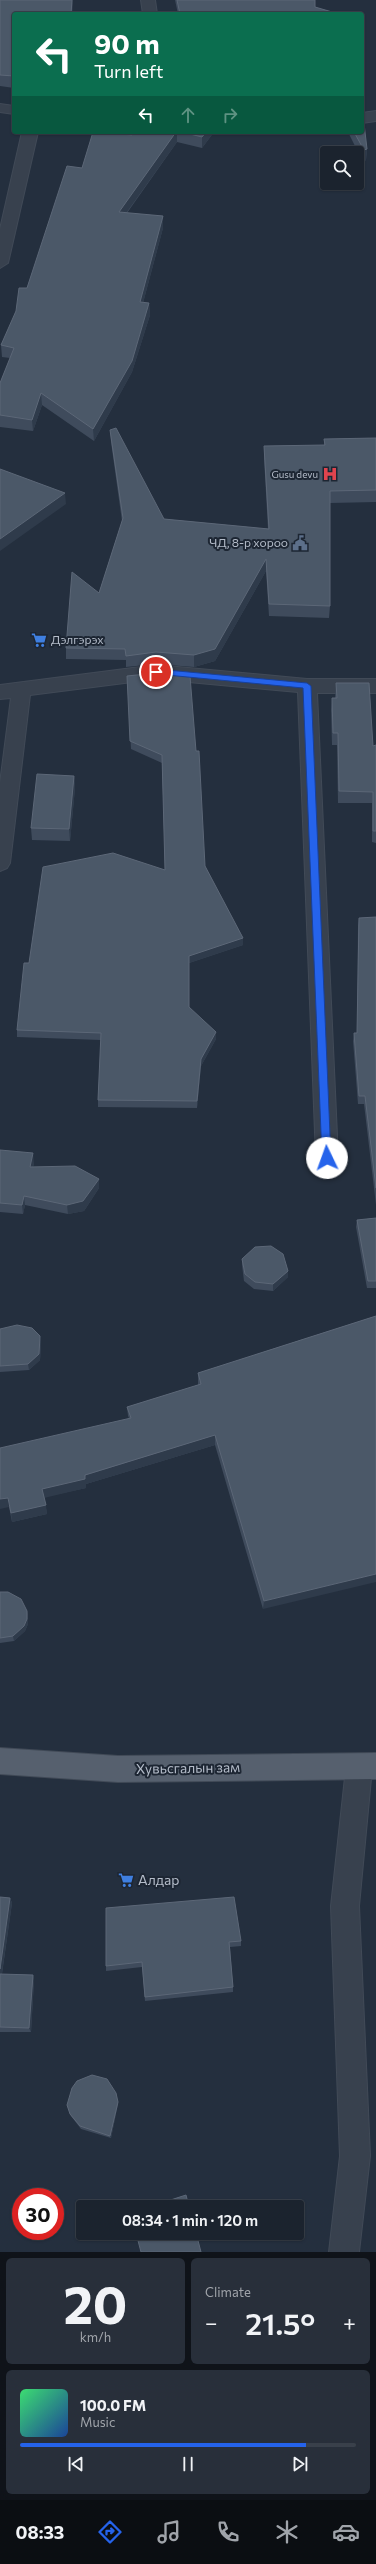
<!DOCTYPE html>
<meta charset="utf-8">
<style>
:root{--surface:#1b232e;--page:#282f3a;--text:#f1f3f6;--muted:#a0a4aa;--line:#39404a;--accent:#2563eb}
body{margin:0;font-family:Commissioner,sans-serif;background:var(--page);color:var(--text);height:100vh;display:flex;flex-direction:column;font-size:15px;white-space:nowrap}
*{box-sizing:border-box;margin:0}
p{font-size:13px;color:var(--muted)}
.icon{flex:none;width:22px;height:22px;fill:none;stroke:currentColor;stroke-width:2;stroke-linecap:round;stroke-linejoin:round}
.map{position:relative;height:2252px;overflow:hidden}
.side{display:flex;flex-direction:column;gap:6px;padding:6px;background:#0f1319;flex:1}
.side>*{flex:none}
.guide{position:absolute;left:12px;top:12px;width:352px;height:122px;border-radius:4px;box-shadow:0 1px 3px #0004,0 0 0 1px var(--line);background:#0b6e4f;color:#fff;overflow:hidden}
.controls{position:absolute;left:320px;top:146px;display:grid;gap:8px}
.controls a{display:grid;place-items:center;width:44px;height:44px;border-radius:4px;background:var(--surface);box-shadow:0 1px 3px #0004,0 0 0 1px var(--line);font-size:20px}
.speed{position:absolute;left:12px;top:2188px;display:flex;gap:8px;font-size:20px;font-weight:700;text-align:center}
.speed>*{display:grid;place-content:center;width:52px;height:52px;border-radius:50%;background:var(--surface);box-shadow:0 1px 3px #0004,0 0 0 1px var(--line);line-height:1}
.speed .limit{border:6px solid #d22;background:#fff;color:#111}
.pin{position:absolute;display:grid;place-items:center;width:34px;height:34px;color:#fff;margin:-17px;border:2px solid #fff;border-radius:50%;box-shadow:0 1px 4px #0007}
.me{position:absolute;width:44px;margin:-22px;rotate:357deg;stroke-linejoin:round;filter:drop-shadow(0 0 3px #0008)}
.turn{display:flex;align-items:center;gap:14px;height:84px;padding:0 16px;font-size:18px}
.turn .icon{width:52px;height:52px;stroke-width:2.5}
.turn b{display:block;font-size:28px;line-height:34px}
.lanes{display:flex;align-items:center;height:38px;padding:0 16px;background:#0003;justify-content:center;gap:20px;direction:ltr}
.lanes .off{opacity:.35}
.big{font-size:30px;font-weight:600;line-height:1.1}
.side .tile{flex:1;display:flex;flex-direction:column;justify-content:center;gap:6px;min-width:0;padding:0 14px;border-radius:6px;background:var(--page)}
.side .dial{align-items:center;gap:0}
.dial b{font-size:52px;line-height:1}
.song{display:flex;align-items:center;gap:12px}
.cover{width:48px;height:48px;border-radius:6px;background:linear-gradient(135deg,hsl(140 70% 55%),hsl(220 70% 35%))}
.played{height:4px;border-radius:2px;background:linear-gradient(90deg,var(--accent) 85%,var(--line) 85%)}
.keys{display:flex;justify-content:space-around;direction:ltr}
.heat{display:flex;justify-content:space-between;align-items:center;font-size:22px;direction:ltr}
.side .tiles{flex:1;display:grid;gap:6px;grid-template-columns:1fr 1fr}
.tile:last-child{grid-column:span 2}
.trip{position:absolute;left:76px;top:2200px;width:228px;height:40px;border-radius:4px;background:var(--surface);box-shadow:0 1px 3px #0004,0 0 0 1px var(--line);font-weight:600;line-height:40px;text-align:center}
.tabs{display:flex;height:64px;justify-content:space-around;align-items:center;background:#0b0e12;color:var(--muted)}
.tabs .icon{width:28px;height:28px}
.tabs .selected{color:var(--accent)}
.tabs b{font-size:18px;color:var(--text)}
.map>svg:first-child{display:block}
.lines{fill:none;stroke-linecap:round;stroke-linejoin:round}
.minor-casing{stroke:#414a57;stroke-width:2}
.major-casing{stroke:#414a57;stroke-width:2}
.minor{fill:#38414e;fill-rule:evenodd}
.major{fill:#56606e;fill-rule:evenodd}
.wall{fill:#3f4b5c}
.shaded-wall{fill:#2f3b4b}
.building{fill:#4b5868;stroke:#5c6777}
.route{fill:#2563eb;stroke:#184099}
.labels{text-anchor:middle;stroke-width:4;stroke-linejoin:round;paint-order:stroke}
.far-poi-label{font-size:10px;fill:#b4bcc9;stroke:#1d2633;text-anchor:end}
.poi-label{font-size:12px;fill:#b4bcc9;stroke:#1d2633;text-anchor:end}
.near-street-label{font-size:14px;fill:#b4bcc9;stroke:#1d2633}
.near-poi-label{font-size:14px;fill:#b4bcc9;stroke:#1d2633;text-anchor:start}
</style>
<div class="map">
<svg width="376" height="2252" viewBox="0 0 376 2252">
<rect width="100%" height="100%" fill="#242f3e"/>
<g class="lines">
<!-- minor casing -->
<g class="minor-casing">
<g id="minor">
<path d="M141,0H155L157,14H143Z"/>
<path d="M0,104L14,106V114L0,112Z"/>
<path d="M376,111V121L362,123V113Z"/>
<path d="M22,132H38L8,263L0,268V229Z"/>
<path d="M156,665L307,679H376V693H317L338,1158L335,1165L327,1167L319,1165L316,1158L298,692L156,679L30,695L10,863L7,868L0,871V783L11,698L0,699V685Z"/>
<path d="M359,1755L368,1759L372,1768L359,1906L370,2156L359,2252H329L340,2156L331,1906L346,1768L350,1759Z"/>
</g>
</g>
<!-- major casing -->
<g class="major-casing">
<path id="major" d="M0,1748L118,1756L376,1753V1779L118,1782L0,1774Z"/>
</g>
<!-- minor -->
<use href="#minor" class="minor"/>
<!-- major -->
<use href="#major" class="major"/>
</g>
<!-- wall -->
<g class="wall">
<path d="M0,0H73L72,14H14V88L0,86Z"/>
<path d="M175,0H315V7L339,14H178Z"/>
<path d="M132,132H214L202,148L177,142L127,213L163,216V228L143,303H149L150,315L132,372L94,441L42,405L33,431L0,427V383L10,358L2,357L1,345L27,288L82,168L132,135Z"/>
<path d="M348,132H362L367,149L366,160L363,162Z"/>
<path d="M110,430L164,519L268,529L264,458V446L324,445V439L376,438V502L330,503V606L329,618L269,616L266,571L215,661L194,667L156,664L126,667V660L66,659V648L99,593L122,521L111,442Z"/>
<path d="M156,673L205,866L243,938V945L189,963V1007L216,1039L201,1066L197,1108L98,1107V1100L101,1040L17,1037V1030L165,870L162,763L131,749L127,676Z"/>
<path d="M336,683L373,746L376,745V843L372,842V803H338L337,745H332L331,710L332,698H335Z"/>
<path d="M74,776L75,788L70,841L32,840L31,828Z"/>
<path d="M376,917V1205L364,1104H358L353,1041L354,1033H357L358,926L359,918Z"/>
<path d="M0,1150L34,1163L33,1167L99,1188L84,1211L68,1214L25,1205L23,1214L0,1212Z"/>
<path d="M376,1218V1288H367L356,1227L357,1220Z"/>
<path d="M242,1259L288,1271V1277L273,1291L254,1289L244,1281L242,1265Z"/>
<path d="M376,1316L263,1609L215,1445L86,1484V1488L44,1497L47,1514L12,1522L9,1507L129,1418L128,1416L127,1407L198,1385V1373Z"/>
<path d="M0,1329L41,1342L40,1360L29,1370L0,1372Z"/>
<path d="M0,1592L27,1611L28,1616V1624L25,1631L14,1641L0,1643Z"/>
<path d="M0,1897L10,1898L12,1903L2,1974L33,1975L34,1980L31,2032H0Z"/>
<path d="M106,1908L241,1941V1946L230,1947L233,1987V1992L145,2001L142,1967L106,1971Z"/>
<path d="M116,2093L118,2104L111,2138L81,2129L71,2116L67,2105Z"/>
</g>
<!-- shaded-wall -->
<g class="shaded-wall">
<path d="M72,0H73L72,14H71Z"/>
<path d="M176,132H177V142L119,223V212Z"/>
<path d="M206,132H214L202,148V137Z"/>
<path d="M367,149L366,160L363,162L364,150Z"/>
<path d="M163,216V228L140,314V302Z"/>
<path d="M149,303L150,315L132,372L94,441L93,429Z"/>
<path d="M41,393L42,405L33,431L32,420Z"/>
<path d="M65,493L66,504L0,551V539Z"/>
<path d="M266,559V571L215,661L194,667V655Z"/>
<path d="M74,776L75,788L70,841L69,829Z"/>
<path d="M243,938V945L189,963V956Z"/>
<path d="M216,1032V1039L201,1066L197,1108V1101L201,1059Z"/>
<path d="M33,1153L34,1163L31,1176L30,1167Z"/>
<path d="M99,1179V1188L84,1211L68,1214L67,1205Z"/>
<path d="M24,1196L25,1205L23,1214L22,1205Z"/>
<path d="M288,1271V1277L273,1291V1284Z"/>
<path d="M40,1336L41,1342L40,1360L29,1370L28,1364Z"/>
<path d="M215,1435V1445L86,1484V1488L44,1498L42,1489Z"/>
<path d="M8,1498L9,1507L0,1509V1499Z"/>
<path d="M46,1505L47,1514L12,1522L11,1513Z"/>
<path d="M376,1574V1582L263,1609L264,1601Z"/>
<path d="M27,1611L28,1616V1624L25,1631L14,1641L13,1636Z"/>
<path d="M10,1898L12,1903L1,1979L0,1976V1969Z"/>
<path d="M33,1975L34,1980L31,2032L29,2028Z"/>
<path d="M118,2102V2104L111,2138L110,2136Z"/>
</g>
<!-- building -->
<g class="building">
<path d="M0,0H72L71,14H14V76L0,75Z"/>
<path d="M177,0H315V7L339,14H180Z"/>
<path d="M362,106L367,149L364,150L354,132H362Z"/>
<path d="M93,132H100L132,135V132H176L119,212L163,216L140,302L149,303L132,361L93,429L41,393L32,420L0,415V383L14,348L1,345L16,311L19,288H27L67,166L82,168Z"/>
<path d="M182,132H206L202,137Z"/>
<path d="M116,428L164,519L269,529L264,446L325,445L324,439L376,438V490L330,491V606L269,604L266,559L215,649L194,655L156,652L126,656L125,649L66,648L72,572L99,593L123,518L110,430Z"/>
<path d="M0,469L65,493L0,539Z"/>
<path d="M156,673L190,676L196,751H199L205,866L243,938L189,956V1007L216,1032L201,1059L197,1101L98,1100L101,1033L17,1030L24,963H29L43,867L113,853L165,870L162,755L130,741L127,676Z"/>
<path d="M336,683H369L373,746L376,745V831H373V792L339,791L338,733H333L332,698H337Z"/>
<path d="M37,774L74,776L69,829L31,828Z"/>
<path d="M376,917V1188L365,1096H359L354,1033H357L359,918Z"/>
<path d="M0,1150L33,1153L30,1167L75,1166L99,1179L83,1201L67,1205L24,1196L22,1205L0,1203Z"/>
<path d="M376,1218V1281H368L357,1220Z"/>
<path d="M271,1246L283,1254L288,1271L273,1284L255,1282L245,1274L242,1259L255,1247Z"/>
<path d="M376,1316V1574L264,1601L215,1435L85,1475V1479L42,1489L46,1505L11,1513L8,1498L0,1499V1448L131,1418L127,1407L201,1384L198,1373Z"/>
<path d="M17,1325L32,1328L40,1336L39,1354L28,1364L0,1366V1329Z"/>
<path d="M0,1592H8L21,1599L27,1611V1619L24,1626L13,1636L0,1638Z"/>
<path d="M0,1897L10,1898L0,1969Z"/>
<path d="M234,1897L241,1941L229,1942L233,1987L145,1997L142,1962L106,1966V1908Z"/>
<path d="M0,1974L33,1975L29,2028L0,2027Z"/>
<path d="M92,2075L107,2079L116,2093L118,2102L110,2136L80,2126L70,2114L67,2105L72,2088L77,2081Z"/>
<path d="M186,2195L189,2207H149Z"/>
<path d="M136,2233H196L201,2252H141Z"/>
</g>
<!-- route -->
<path class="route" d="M156,669L307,683L311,686L331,1158L327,1162L322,1158L303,688L156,674L152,672Z"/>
<!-- icons -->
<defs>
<g id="hospital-bare" transform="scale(1.2)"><path d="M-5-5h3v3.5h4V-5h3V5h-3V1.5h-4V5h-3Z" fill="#e0444e" stroke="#1d2633" stroke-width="2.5" paint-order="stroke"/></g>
<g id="civic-bare" transform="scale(1.2)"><path d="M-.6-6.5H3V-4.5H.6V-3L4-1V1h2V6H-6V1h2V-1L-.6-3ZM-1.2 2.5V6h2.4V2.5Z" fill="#5c6f8a" stroke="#1d2633" stroke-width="2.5" paint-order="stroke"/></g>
<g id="supermarket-bare" transform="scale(1.2)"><path d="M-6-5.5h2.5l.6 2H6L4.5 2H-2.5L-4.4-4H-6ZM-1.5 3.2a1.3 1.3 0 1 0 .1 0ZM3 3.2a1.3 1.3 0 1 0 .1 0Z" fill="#3f7fe0" stroke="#1d2633" stroke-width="2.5" paint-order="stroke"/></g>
</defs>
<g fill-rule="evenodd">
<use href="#hospital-bare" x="330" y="474"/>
<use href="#civic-bare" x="300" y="543"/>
<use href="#supermarket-bare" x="39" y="640"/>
<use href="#supermarket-bare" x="126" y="1880"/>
</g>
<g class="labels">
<!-- far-poi labels -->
<g class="far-poi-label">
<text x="318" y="478">Gusu devu</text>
</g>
<!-- poi labels -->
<g class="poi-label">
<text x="288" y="547">ЧД, 8-р хороо</text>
<text x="51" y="644" text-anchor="start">Дэлгэрэх</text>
</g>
<!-- near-street labels -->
<g class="near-street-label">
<text transform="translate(188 1768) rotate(-1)" y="5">Хувьсгалын зам</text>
</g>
<!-- near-poi labels -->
<g class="near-poi-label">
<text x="138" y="1885">Алдар</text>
</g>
</g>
</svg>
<div class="controls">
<a><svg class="icon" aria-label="search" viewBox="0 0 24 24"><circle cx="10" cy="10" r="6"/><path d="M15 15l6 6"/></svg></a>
</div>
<div class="speed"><div class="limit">30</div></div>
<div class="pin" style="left:156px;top:672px;background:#d93025"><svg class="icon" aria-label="arrive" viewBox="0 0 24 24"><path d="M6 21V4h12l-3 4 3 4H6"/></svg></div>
<svg class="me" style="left:327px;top:1158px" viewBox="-20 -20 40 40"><circle r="19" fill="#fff"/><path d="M0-13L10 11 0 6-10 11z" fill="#2563eb"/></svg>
<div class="trip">08:34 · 1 min · 120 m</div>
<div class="guide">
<div class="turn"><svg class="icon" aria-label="left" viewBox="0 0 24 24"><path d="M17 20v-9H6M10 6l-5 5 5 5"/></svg><div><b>90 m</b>Turn left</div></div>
<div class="lanes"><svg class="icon" aria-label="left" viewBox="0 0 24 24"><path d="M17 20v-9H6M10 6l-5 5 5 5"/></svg><svg class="icon off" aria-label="ahead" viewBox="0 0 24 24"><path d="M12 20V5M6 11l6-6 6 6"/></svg><svg class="icon off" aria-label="right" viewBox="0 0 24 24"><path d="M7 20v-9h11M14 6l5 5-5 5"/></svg></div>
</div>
</div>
<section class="side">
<div class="tiles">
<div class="tile dial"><b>20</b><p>km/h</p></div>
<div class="tile"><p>Climate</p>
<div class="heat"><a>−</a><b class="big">21.5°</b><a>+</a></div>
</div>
<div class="tile">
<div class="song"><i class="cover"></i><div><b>100.0 FM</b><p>Music</p></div></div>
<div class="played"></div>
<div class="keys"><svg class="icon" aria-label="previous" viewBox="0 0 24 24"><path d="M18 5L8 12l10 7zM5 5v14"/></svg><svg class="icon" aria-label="pause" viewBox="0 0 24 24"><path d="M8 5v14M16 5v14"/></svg><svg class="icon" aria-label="next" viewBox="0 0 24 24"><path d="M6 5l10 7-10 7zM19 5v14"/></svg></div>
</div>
</div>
</section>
<nav class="tabs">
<b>08:33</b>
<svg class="icon selected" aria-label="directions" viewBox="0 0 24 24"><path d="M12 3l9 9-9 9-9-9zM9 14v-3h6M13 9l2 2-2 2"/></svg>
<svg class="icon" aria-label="music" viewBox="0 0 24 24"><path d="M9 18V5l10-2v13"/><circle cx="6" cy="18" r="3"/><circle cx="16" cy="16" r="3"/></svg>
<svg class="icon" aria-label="phone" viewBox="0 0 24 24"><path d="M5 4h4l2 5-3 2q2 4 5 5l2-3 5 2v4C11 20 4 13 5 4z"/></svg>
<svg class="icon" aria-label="climate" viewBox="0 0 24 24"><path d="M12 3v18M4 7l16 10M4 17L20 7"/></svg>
<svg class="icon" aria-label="car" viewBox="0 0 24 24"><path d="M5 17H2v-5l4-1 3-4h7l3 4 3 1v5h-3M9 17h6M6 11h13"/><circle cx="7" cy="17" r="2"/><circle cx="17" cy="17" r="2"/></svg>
</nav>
